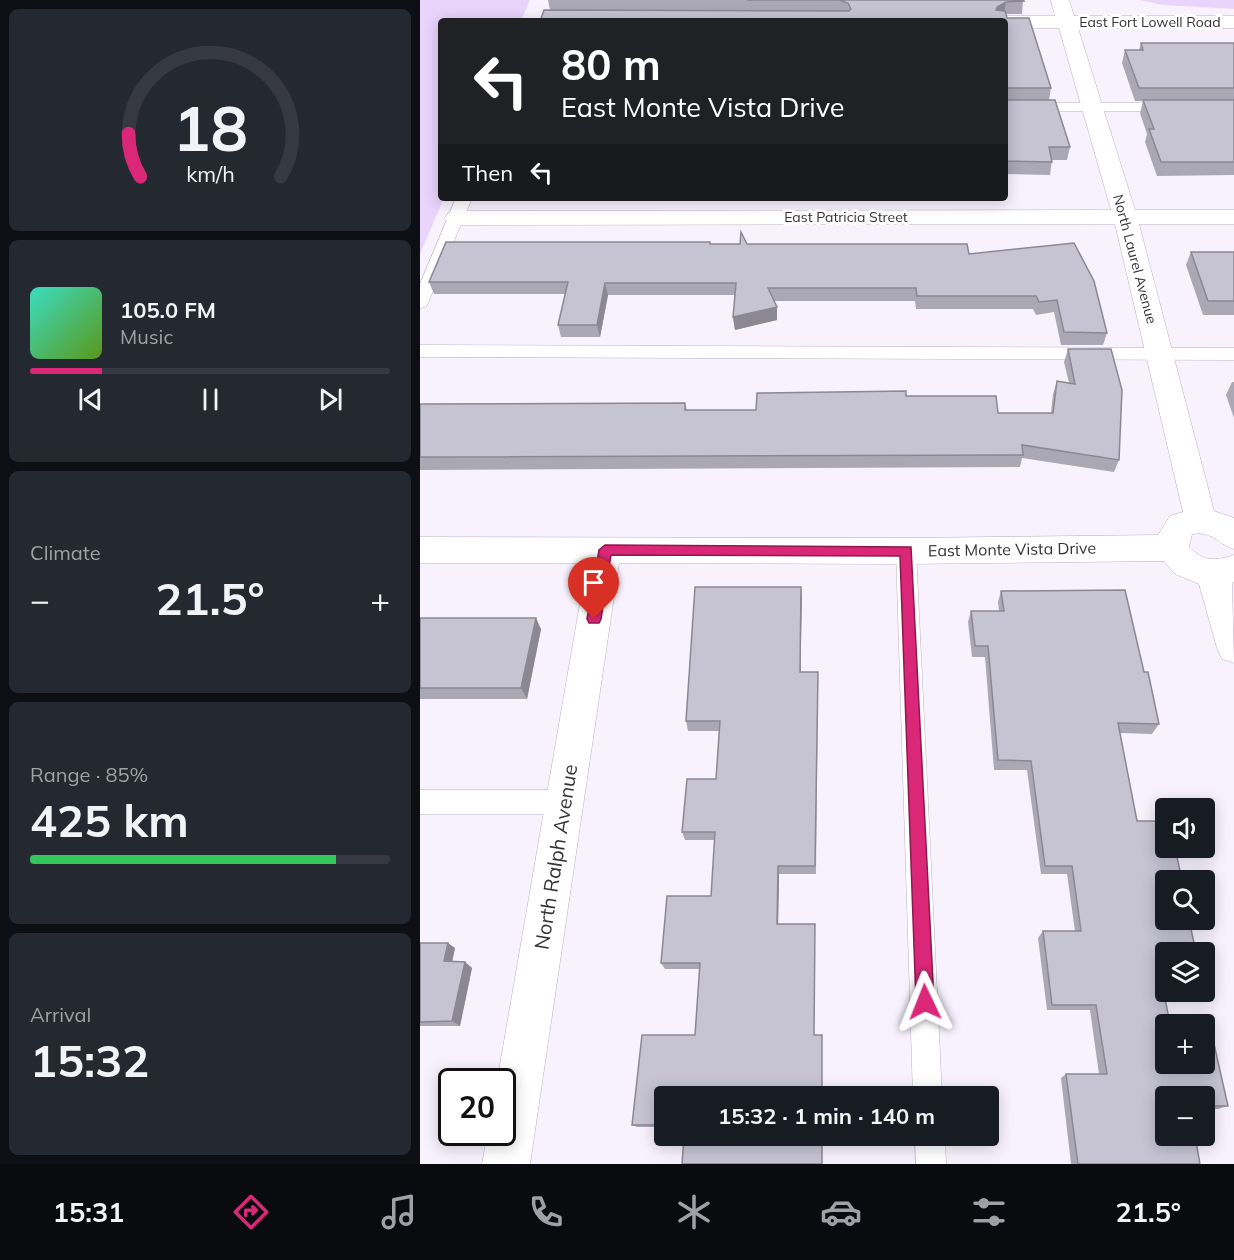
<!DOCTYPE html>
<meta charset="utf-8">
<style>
:root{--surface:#171b24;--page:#242831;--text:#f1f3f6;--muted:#9ea1a6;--line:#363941;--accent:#db2777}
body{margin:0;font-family:Mulish,sans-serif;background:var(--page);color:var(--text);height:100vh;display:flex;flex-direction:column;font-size:22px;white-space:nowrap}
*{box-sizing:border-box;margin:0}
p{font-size:20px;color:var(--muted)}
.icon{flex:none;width:33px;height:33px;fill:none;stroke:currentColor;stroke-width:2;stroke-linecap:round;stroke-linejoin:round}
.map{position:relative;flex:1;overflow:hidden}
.side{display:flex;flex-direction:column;gap:9px;padding:9px;background:#0d0f14;width:420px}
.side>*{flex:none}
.guide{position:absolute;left:18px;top:18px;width:570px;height:183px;border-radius:6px;box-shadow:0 3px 15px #0003;background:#202124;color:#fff;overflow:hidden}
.tools{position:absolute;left:735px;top:798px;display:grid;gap:12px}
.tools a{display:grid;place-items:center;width:60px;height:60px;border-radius:6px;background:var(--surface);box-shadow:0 3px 15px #0003;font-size:30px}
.speed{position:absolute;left:18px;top:1068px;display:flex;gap:12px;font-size:30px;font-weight:700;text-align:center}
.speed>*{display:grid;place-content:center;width:78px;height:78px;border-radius:50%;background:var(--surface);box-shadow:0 3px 15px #0003;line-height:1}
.speed .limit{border:3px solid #111;border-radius:9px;background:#fff;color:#111}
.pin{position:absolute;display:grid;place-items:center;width:51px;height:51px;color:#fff;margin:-62px -26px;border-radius:50% 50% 50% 0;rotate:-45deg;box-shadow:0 0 6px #0007}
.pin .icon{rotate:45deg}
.me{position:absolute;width:66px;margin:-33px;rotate:358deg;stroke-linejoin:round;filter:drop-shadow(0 0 4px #0008)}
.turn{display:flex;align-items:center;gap:21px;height:126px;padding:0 24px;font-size:27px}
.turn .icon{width:78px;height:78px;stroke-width:2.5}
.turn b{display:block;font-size:42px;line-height:51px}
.then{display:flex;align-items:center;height:57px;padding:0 24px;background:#0003;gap:12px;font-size:22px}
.big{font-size:45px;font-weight:700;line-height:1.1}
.side .tile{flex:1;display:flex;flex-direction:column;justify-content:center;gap:9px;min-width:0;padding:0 21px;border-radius:9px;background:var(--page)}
.side .dial{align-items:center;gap:0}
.dial svg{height:156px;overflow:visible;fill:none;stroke:var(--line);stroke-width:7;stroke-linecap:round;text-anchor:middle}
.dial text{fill:var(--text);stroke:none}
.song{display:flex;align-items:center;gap:18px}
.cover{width:72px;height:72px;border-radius:9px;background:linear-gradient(135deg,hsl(170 70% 55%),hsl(90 70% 35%))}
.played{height:6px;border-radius:3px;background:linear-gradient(90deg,var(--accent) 20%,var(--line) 20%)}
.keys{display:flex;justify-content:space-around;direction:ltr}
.heat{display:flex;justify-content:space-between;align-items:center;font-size:33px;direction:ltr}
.charge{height:9px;border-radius:4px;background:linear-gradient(90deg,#34c759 85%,var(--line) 0)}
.trip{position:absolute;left:234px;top:1086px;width:345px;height:60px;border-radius:6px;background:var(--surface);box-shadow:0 3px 15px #0003;font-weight:700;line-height:60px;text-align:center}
.tabs{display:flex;height:96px;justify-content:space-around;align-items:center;background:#090b0e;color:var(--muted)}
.tabs .icon{width:42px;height:42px}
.tabs .selected{color:var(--accent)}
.tabs b{font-size:27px;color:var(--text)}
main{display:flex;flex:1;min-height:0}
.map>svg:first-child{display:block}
.green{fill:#e9d4fb}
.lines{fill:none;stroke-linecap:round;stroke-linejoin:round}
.service-casing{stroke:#b9b1bf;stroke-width:1}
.minor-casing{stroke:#b9b1bf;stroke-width:1}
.service{fill:#fff;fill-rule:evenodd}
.minor{fill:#fff;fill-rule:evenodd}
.wall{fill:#aaa8b5}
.shaded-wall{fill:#8b8894}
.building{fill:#c6c3d3;stroke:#8b8894;stroke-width:1.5}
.route{fill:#db2777;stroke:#8e194d;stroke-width:1.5}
.labels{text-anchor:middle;stroke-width:6;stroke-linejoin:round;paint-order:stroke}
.far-street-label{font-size:14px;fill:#353237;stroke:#fff}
.street-label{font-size:16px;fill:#353237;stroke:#fff}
.near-street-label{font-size:20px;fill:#353237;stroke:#fff}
</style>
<main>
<section class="side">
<div class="tile dial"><svg viewBox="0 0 100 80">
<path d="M14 69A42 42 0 1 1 86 69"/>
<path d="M14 69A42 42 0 0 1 8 47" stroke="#db2777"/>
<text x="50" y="56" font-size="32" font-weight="700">18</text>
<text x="50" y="72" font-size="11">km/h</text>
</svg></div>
<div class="tile">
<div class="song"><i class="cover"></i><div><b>105.0 FM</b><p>Music</p></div></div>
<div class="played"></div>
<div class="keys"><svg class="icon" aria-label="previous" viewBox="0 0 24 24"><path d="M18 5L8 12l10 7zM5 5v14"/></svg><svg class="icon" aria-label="pause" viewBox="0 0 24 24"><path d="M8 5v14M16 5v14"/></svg><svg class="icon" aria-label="next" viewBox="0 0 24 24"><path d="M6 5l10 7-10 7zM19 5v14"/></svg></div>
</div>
<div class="tile"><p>Climate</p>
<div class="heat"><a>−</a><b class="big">21.5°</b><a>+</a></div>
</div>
<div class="tile"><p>Range · 85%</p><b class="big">425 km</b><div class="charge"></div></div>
<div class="tile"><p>Arrival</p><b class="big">15:32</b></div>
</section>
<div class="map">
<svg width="814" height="1164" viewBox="0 0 814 1164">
<rect width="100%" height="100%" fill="#f8f2fe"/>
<!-- green -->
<g class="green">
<path d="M0,0H110L101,21H21V198H24L0,254Z"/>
<path d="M720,0H814V9L743,5Z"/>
</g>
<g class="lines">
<!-- service casing -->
<g class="service-casing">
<g id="service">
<path d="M585,103H750L757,107L750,111H585Z"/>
<path d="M36,198H52L8,303L6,307L0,308V284Z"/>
<path d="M0,345L814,348V360L0,357Z"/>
<path d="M486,543L493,545L496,551L522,1096H493L476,551L479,545Z"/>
<path d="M0,790H144L153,794L156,802L153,810L144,814H0Z"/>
<path d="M495,1136H525L526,1164H496Z"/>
</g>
</g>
<!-- minor casing -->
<g class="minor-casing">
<path id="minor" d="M631,0H649L654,16H814V28H658L715,210H814V224H719L794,511L814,518V549C796,543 793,531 772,534L769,547C784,562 795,561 814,555V582L812,583L814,663L802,659L797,648L779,584L755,574L744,561L486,564L199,563L110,1164H62L68,1132H82V1082H77L167,563H0V537L486,538L738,535L750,516L763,512L695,224L37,225L28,223L25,218L28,213L37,211L691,210L639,28H585V21H576L585,16H635Z"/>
</g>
<!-- service -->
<use href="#service" class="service"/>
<!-- minor -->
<use href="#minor" class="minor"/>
</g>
<!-- wall -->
<g class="wall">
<path d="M128,0H603L602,14H586L587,18L631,88L629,100L650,147L647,160H632L630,175L585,174V21L130,10Z"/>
<path d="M721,43H814V175L737,176L725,142L727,134L720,113L723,101H715L702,63L705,50H719Z"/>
<path d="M654,243L687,333L683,345H641L634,312L616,315L613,309H496L495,301H354L357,307V320L315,330L313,317L315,295H188L180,337H141L138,325L145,294H14L9,282L291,244H327L549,254Z"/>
<path d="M771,252H814V315H783L766,265Z"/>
<path d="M648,349L699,460L694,472L602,458L600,467L0,470V404L265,403L267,410H336L486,396L578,413H631L633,394L637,381L649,383L644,362Z"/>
<path d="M812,382H814V418L806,395Z"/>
<path d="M381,587V672H398L396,874H359L358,924L244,1096V1127H217L212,1125L275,1035L280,969H245L241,963L291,896L295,840H265L262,832L296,779L299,731H268L266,721Z"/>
<path d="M581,591L724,672L739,724L732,734L700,733L717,821L746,952V974H741L746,1064L808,1106L798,1109H784V1096H746L780,1164H651L641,1078L646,1074H679L670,1010H627L618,938L623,931H655L647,874H621L607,770H574L565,657H552L548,622L551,611H579L578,602Z"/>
<path d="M0,618L121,629L107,699H0Z"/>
<path d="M0,943L35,948L32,962H45L52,968L40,1026H0Z"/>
</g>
<!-- shaded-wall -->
<g class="shaded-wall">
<path d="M586,2L584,14L575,19L577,7Z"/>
<path d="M185,283L188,295L180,337L177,325Z"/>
<path d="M357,307V320L315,330L313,317Z"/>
<path d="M381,587L382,599L380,682V672Z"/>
<path d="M116,618L121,629L107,699L101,688Z"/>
<path d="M358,866L359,874L358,931L357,924Z"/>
<path d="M28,943L35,948L31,967L24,961Z"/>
<path d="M45,962L52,968L40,1026L32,1021Z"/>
</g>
<!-- building -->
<g class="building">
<path d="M327,0H603L604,1L586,2L577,7L576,10L585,11L587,18H609L631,88H587L585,97V21H120L124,10L429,11L431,9L428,3L419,0Z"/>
<path d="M721,43H814V88H719L705,50H723Z"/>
<path d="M585,98L587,100H635L650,147H629L632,162L585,161Z"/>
<path d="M723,100H814V162H741L729,129H734Z"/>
<path d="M321,232L327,244H547L549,254L654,243L674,281L687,333L644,332L637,300L619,302L616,296H497L496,288H348L357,307L313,317L316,283H185L177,325H138L148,282H9L26,242H290V244H320Z"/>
<path d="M771,252H814V301H788Z"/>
<path d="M648,349H691L702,390L699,460L602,445L603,455L0,457V404L265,403V410H336L337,393L486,391V396H576L578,413H633L637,381L655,384Z"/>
<path d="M275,587H381L380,672H398L395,866H358L357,924H395L394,1035H402V1096H244V1125H212L222,1035H275L280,963H241L247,896H291L295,832H262L267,779H296L300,721H266Z"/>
<path d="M705,590L724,672H728L739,724L698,723L717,821H746V848H755L762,880H746V920H769L776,952H746V967H739L750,1024H746V1064H784V1035H792L808,1106H784V1096H746V1136H775L780,1164H658L646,1074H687L676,1005H632L623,931H661L652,866H625L611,761L578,760L568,646H555L551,611H584L581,591Z"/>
<path d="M0,618H116L101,688H0Z"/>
<path d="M0,943H28L24,961L45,962L32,1021L0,1022Z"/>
<path d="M264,1136H402V1164H262Z"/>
</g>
<!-- route -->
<path class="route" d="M185,545L491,547L514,1002L511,1008L505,1011L498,1008L496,1002L480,556L191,555L181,619L179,623H169L167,619L179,550Z"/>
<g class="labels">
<!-- far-street labels -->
<g class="far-street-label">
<text x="730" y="27">East Fort Lowell Road</text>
<text x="426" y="222">East Patricia Street</text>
<text transform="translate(715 259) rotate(75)" y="5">North Laurel Avenue</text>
</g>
<!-- street labels -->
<g class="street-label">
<text transform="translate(592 549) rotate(-1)" y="6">East Monte Vista Drive</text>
</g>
<!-- near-street labels -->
<g class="near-street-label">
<text transform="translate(136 857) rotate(-81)" y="7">North Ralph Avenue</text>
</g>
</g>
</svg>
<div class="tools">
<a><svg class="icon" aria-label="sound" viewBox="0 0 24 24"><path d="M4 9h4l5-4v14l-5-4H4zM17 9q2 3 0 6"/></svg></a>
<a><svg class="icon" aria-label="search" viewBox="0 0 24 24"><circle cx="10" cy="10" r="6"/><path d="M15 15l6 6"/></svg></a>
<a><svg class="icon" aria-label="layers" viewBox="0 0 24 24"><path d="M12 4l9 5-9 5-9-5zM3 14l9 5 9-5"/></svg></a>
<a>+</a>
<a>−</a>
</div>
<div class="speed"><div class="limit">20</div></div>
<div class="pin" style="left:174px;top:619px;background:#d93025"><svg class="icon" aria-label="arrive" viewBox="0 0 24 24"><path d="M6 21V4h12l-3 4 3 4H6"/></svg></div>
<svg class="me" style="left:505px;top:1002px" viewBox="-20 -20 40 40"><path d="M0-17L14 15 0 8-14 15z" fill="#db2777" stroke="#fff" stroke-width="4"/></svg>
<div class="trip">15:32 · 1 min · 140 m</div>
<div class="guide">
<div class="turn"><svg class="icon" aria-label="left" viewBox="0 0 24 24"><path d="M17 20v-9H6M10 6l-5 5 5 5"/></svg><div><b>80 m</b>East Monte Vista Drive</div></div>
<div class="then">Then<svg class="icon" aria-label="left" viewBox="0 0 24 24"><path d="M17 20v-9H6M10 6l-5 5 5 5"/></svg></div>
</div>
</div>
</main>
<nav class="tabs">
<b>15:31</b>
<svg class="icon selected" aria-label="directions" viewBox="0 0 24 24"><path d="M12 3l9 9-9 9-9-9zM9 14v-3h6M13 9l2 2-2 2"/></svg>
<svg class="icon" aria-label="music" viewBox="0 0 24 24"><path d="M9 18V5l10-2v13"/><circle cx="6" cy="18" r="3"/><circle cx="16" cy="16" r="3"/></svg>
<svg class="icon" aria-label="phone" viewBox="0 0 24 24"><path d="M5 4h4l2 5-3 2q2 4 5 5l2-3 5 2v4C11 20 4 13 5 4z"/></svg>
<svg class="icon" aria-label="climate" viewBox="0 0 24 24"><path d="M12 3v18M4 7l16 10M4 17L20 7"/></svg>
<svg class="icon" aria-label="car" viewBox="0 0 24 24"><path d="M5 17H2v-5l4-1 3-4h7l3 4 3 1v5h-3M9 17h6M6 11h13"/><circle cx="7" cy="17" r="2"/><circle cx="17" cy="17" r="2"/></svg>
<svg class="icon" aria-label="filters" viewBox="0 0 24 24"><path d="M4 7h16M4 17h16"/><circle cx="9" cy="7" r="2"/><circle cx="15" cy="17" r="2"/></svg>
<b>21.5°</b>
</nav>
